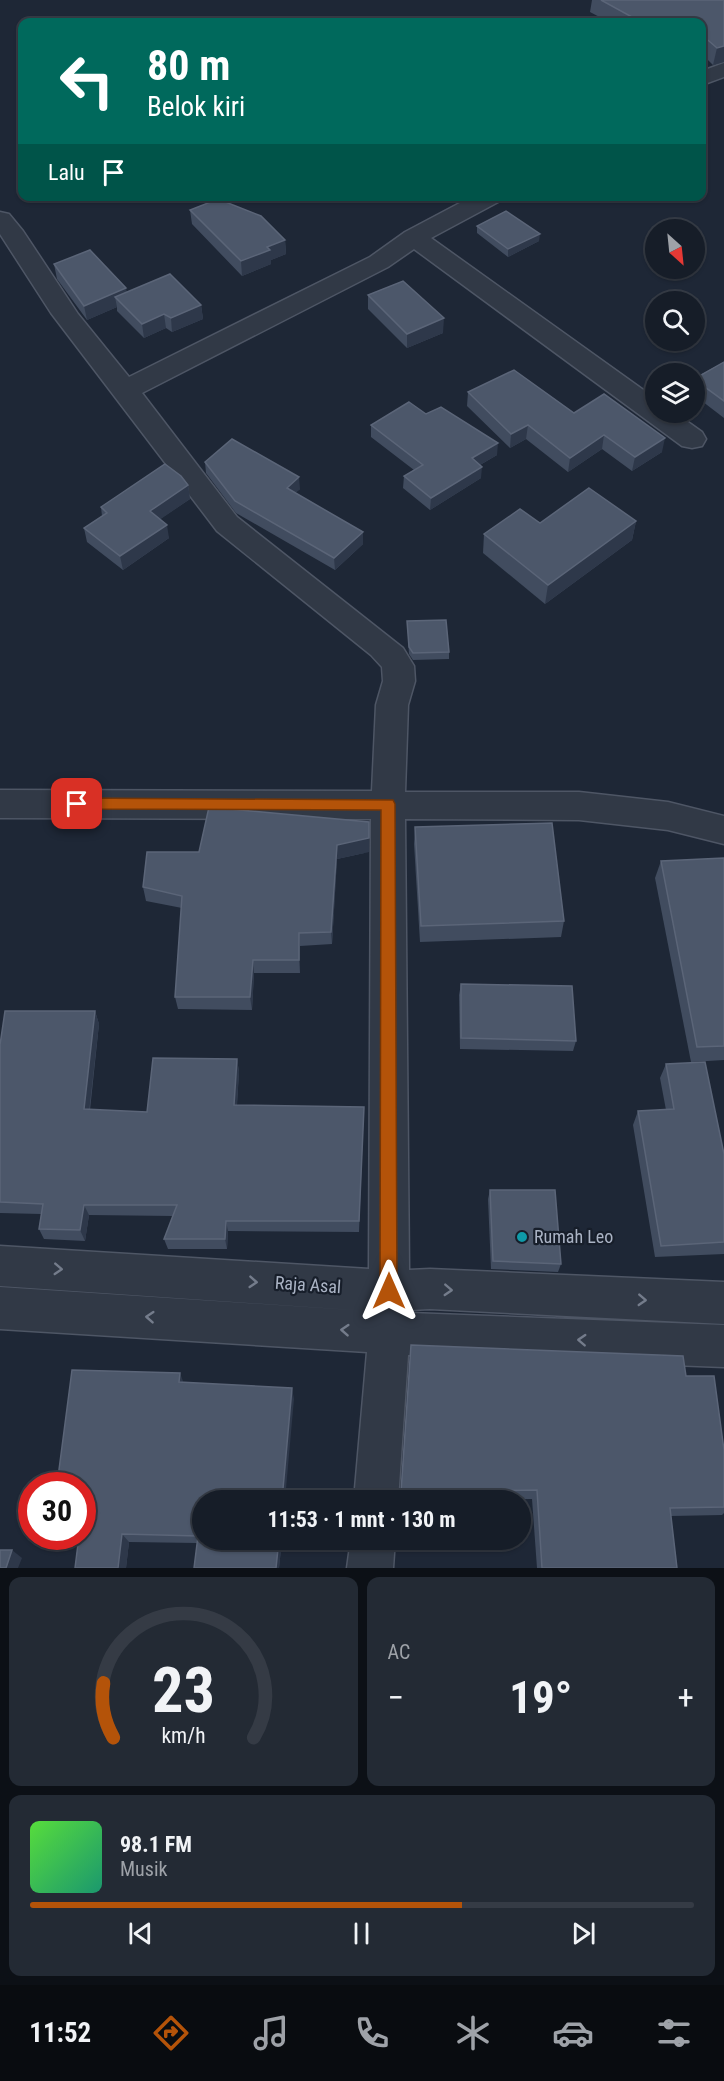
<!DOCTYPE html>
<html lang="id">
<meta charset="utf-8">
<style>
:root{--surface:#161d28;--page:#232a34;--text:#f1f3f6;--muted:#9ea2a8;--line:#353b45;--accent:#b45309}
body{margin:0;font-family:"Roboto Condensed",sans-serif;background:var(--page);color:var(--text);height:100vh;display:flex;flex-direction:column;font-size:22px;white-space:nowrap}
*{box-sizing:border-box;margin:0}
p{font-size:20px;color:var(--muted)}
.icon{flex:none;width:33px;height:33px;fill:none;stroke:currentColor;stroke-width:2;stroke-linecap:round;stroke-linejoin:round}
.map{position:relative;height:1568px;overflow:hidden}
.panel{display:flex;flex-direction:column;gap:9px;padding:9px;background:#0c1016;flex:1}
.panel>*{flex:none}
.banner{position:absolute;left:18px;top:18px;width:688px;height:183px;border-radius:12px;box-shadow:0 2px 4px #0004,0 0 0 2px var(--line);background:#00695c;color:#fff;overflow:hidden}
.needle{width:39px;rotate:153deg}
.buttons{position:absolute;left:645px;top:219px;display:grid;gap:12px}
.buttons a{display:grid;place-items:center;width:60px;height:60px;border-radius:50%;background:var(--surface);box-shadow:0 2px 4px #0004,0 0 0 2px var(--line);font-size:30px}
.speed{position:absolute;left:18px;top:1472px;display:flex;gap:12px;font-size:30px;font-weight:700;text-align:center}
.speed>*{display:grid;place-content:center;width:78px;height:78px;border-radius:50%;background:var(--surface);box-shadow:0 2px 4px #0004,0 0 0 2px var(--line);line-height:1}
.speed .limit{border:9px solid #d22;background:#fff;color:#111}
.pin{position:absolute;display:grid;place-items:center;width:51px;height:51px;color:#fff;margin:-26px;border-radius:12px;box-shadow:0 3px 9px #0006}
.me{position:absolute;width:66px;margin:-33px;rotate:0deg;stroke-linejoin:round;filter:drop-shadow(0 0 4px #0008)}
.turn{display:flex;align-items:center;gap:21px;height:126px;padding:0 30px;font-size:27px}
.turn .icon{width:78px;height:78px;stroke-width:2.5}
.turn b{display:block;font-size:42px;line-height:51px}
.then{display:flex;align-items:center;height:57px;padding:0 30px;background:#0003;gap:12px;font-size:22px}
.big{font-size:45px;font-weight:700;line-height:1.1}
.panel .card{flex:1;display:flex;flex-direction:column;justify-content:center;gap:9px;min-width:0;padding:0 21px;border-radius:12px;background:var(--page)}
.panel .dial{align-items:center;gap:0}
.dial svg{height:156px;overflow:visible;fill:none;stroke:var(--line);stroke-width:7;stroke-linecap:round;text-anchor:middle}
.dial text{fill:var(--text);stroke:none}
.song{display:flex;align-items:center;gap:18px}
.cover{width:72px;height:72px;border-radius:9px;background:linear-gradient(135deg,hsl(110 70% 55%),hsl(160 70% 35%))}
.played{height:6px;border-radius:3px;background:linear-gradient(90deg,var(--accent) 65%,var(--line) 65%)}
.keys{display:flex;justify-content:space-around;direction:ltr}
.heat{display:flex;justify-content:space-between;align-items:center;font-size:33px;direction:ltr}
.panel .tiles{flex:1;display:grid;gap:9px;grid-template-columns:1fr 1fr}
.card:last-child{grid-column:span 2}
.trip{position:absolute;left:192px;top:1490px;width:339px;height:60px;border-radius:30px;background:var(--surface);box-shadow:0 2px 4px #0004,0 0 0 2px var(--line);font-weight:700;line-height:60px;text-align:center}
.tab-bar{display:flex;height:96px;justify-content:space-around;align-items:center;background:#090c10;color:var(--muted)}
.tab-bar .icon{width:42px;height:42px}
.tab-bar .on{color:var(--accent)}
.tab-bar b{font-size:27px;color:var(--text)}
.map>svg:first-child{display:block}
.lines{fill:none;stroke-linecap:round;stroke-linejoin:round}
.minor-casing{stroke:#4e5665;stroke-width:3}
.minor{fill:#313946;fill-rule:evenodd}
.wall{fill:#414c5f}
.shaded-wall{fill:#2e384a}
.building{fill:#4c576a;stroke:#5b6578;stroke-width:1.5}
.oneway{stroke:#747c8b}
.route{fill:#b45309;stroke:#753606;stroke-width:1.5}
.culture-dot{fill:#0f9aa8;stroke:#171e2a;stroke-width:2}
.labels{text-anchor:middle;stroke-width:4.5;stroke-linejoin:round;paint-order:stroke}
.near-poi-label{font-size:18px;fill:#aab3c4;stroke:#171e2a;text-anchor:start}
.near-street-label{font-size:18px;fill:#aab3c4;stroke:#171e2a}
</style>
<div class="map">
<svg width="724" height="1568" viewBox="0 0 724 1568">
<rect width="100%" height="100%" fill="#1e2736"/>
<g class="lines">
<!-- minor casing -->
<g class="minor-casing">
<g id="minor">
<path d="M724,63V77L702,85V71Z"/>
<path d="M473,196H504L500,201L431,238L656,399V412H674L702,432L706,439L702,446L692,448L682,446L414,249L388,267L142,393L237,517L403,648L414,666L415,681L408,705L405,792H579L668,802L724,816V844L668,830L579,820L405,819L409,1270L430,1269L724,1282V1324L430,1309L410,1310V1313L724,1325V1367L408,1355L398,1500H354L367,1352L0,1329V1287L368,1311L0,1286V1246L369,1269L371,819L0,818V790L372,791L376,705L383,681L382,667L371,655L217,531L51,313L0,234V212L9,214L23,231L78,314L129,377L370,257L405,232Z"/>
<path d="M351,1539H395L393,1568H347Z"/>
</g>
</g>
<!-- minor -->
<use href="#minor" class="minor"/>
</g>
<!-- wall -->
<g class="wall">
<path d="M592,0H724V62L713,65L702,54V22H609L590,12Z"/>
<path d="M190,210L285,240L286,254L271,260V264L242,276L192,224Z"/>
<path d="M477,226L539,241L508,257L477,233Z"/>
<path d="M54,264L127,292L201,305L203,319L172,332L166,328L144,338L117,311V307L87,320L57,279Z"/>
<path d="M368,295L443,333L407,348L368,309Z"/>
<path d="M724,362V418L694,395V378Z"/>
<path d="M468,392L574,413L662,452L632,471L602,449L568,472L526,439L510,448L467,406Z"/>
<path d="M426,414L497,455L480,465L481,478L430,510L403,488L404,476L414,470L371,437V425Z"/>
<path d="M205,462L300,489L295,493L363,532V544L335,570L236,513L206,473Z"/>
<path d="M188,485L190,499L160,519L169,538L123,570L87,542L84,528L102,516L101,507Z"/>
<path d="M636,521L632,540L545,604L483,553L484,534L540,523Z"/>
<path d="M407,621L449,652V659L413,660L409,654Z"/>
<path d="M415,827L564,921L561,937L420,942L414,844Z"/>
<path d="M369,852L337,859L332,944L300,946V973H254L252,1010L178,1009L175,997L182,908L146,901L143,887Z"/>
<path d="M724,858V1060L691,1062L655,878L661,861Z"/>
<path d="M461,984L576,1041L573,1051L460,1049L459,995Z"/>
<path d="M95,1011L99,1024L90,1110L147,1112L237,1059L239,1072L237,1105L364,1107L359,1232L228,1231L227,1249H168L164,1239L173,1216L89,1215L85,1241L44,1239L39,1229L41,1214L0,1213V1045Z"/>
<path d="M666,1064L724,1154V1254L655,1257L633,1125L638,1111L666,1110L660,1078Z"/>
<path d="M490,1190L561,1264L558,1272L491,1269L488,1199Z"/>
<path d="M410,1357L686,1376L724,1450V1513L722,1515L671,1516L677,1568H537L532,1499L400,1500Z"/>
<path d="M183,1382L294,1399L202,1539H282L279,1568L197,1543L129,1542L126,1568H75Z"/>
</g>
<!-- shaded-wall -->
<g class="shaded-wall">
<path d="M724,46V62L713,65L717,48Z"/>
<path d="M540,234L539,241L508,257V249Z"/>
<path d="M285,240L286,254L271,260V264L242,276L241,261L267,247Z"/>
<path d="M126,288L129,302L115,297L117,307L87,320L84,306Z"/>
<path d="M201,305L203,319L172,332L171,318Z"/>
<path d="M164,314L166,328L144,338L142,324Z"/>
<path d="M444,318L443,333L407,348V334Z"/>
<path d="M528,425L526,439L510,448L511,434Z"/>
<path d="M604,435L602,449L568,472L570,458Z"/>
<path d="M665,438L662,452L632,471L635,457Z"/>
<path d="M498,443L497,455L471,470L472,458Z"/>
<path d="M482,467L481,478L430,510L431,498Z"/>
<path d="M299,477L300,489L287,500V488Z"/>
<path d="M188,485L190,499L152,525L150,511Z"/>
<path d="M636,521L632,540L545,604L548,585Z"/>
<path d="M167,525L169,538L123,570L120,556Z"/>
<path d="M363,532V544L335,570L334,558Z"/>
<path d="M369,838V852L337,859L332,944L331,932L337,845Z"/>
<path d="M299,933L300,946V973L299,960Z"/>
<path d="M253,960L254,973L252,1010L250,997Z"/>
<path d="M95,1011L99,1024L88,1121L84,1109Z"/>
<path d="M237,1059L239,1072L236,1117L234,1105Z"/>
<path d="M84,1205L89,1215L85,1241L80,1230Z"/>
<path d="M226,1221L228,1231L227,1249L225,1239Z"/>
<path d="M180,1373L184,1384L179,1382Z"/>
<path d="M292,1388L294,1399L285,1500H282Z"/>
<path d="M122,1534L129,1542L126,1568H118Z"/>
<path d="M279,1539H282L279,1568H276Z"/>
<path d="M12,1550L22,1558L18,1568H6Z"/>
</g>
<!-- building -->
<g class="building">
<path d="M601,0H724V46L717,48L702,35V22H641Z"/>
<path d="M218,199L261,216L285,240L267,247L270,250L241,261L190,210Z"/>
<path d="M506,211L540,234L508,249L477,226Z"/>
<path d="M90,250L126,288L84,306L54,264Z"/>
<path d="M170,274L201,305L171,318L164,314L142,324L115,297Z"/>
<path d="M403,281L444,318L407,334L368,295Z"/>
<path d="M724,362V401L694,379Z"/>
<path d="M514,370L574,413L604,394L665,438L635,457L604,435L570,458L528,425L511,434L468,392Z"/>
<path d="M409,402L426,414L441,407L498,443L472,458L482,467L431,498L404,476L423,465L371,425Z"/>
<path d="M232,439L299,477L287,488L363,532L334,558L235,501L205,462Z"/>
<path d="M165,464L181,476L188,485L150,511L167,525L120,556L84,528L107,513L101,507Z"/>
<path d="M589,488L636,521L548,585L484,534L520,509L540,523Z"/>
<path d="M446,620L449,652L413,653L409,647L407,621Z"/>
<path d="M209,807L369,822V838L337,845L331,932L299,933V960H253L250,997H175L182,896L143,887L147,852H199Z"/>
<path d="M552,823L564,921L421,926L415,827Z"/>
<path d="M724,858V1046L697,1047L661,861Z"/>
<path d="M461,984L572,986L576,1041L461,1038Z"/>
<path d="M5,1011H95L84,1109L147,1112L153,1058L237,1059L234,1105L364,1107L359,1221H226L225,1239H164L177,1205H84L80,1230L39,1229L43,1204L0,1202V1045Z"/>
<path d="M705,1062L724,1154V1242L661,1246L638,1111L674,1109L666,1064Z"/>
<path d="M490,1190H555L561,1264L493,1261Z"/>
<path d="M411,1345L683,1356L686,1376H714L724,1450V1507L670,1508L677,1568H542L537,1490L401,1492Z"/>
<path d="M72,1370L180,1373L179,1382L292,1388L282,1500H202V1539H279L276,1568H194L198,1536L122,1534L118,1568H75L79,1536H82V1485H57Z"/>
<path d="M0,1550H12L6,1568H0Z"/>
</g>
<!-- one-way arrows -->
<defs><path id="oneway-chevron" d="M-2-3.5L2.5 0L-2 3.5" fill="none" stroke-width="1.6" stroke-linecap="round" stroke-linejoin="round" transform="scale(1.5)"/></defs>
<g class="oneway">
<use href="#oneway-chevron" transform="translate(58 1269) rotate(3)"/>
<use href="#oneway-chevron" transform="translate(253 1282) rotate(4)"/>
<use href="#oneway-chevron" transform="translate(448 1290) rotate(3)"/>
<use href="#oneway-chevron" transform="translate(642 1300) rotate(3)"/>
<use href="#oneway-chevron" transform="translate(150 1317) rotate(-176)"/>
<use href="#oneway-chevron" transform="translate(345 1330) rotate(-176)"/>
<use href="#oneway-chevron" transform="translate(582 1340) rotate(-177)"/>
</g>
<!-- route -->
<path class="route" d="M77,798L393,800L395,804L397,1291L395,1297L389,1299L383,1297L380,1291L381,810L77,809L72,808L70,804L72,800Z"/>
<!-- markers -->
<circle class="culture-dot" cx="522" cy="1237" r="6"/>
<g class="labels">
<!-- near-poi labels -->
<g class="near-poi-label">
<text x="534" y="1243">Rumah Leo</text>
</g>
<!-- near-street labels -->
<g class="near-street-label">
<text transform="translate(308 1285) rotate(4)" y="6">Raja Asal</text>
</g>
</g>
</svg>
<div class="buttons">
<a><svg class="needle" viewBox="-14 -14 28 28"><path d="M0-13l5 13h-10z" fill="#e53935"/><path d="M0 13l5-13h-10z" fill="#9ea2a8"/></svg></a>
<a><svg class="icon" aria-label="search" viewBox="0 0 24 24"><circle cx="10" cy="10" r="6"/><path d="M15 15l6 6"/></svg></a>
<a><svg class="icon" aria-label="layers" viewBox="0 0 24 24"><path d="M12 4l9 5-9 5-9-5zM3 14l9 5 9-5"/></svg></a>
</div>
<div class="speed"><div class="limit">30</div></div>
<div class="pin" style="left:77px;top:804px;background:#d93025"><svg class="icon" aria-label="arrive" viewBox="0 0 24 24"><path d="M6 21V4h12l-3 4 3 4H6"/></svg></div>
<svg class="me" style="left:389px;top:1291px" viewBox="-20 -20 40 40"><path d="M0-17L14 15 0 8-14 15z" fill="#b45309" stroke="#fff" stroke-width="4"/></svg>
<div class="trip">11:53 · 1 mnt · 130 m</div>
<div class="banner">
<div class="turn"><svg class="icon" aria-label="left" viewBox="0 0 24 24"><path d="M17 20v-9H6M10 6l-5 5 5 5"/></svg><div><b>80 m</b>Belok kiri</div></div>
<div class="then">Lalu<svg class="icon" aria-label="arrive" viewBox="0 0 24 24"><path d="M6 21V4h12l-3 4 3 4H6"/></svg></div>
</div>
</div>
<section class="panel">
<div class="tiles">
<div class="card dial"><svg viewBox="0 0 100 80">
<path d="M14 69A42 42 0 1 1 86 69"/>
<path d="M14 69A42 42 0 0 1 9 41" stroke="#b45309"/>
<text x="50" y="56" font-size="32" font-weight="700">23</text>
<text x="50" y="72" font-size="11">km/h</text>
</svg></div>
<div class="card"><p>AC</p>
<div class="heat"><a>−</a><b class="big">19°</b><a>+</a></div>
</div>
<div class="card">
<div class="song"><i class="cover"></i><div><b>98.1 FM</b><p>Musik</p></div></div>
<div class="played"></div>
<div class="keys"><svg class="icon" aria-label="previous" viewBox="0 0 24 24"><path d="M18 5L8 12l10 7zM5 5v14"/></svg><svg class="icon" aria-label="pause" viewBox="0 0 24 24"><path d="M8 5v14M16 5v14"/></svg><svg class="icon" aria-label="next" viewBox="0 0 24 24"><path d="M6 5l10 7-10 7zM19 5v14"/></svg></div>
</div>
</div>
</section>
<nav class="tab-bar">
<b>11:52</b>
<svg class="icon on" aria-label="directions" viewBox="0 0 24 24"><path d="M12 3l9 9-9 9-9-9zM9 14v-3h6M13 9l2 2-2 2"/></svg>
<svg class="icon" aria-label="music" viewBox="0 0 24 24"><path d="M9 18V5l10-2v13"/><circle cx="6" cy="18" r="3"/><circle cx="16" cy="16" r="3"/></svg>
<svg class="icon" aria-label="phone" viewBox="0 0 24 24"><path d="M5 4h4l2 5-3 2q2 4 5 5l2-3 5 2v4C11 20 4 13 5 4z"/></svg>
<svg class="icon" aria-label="climate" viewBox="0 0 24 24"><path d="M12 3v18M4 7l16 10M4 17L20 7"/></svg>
<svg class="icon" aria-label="car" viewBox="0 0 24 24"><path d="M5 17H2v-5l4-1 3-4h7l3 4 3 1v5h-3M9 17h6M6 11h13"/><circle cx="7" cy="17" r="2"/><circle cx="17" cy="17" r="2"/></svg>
<svg class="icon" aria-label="filters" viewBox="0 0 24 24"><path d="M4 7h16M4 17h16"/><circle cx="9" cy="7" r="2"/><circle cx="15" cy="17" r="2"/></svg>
</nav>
